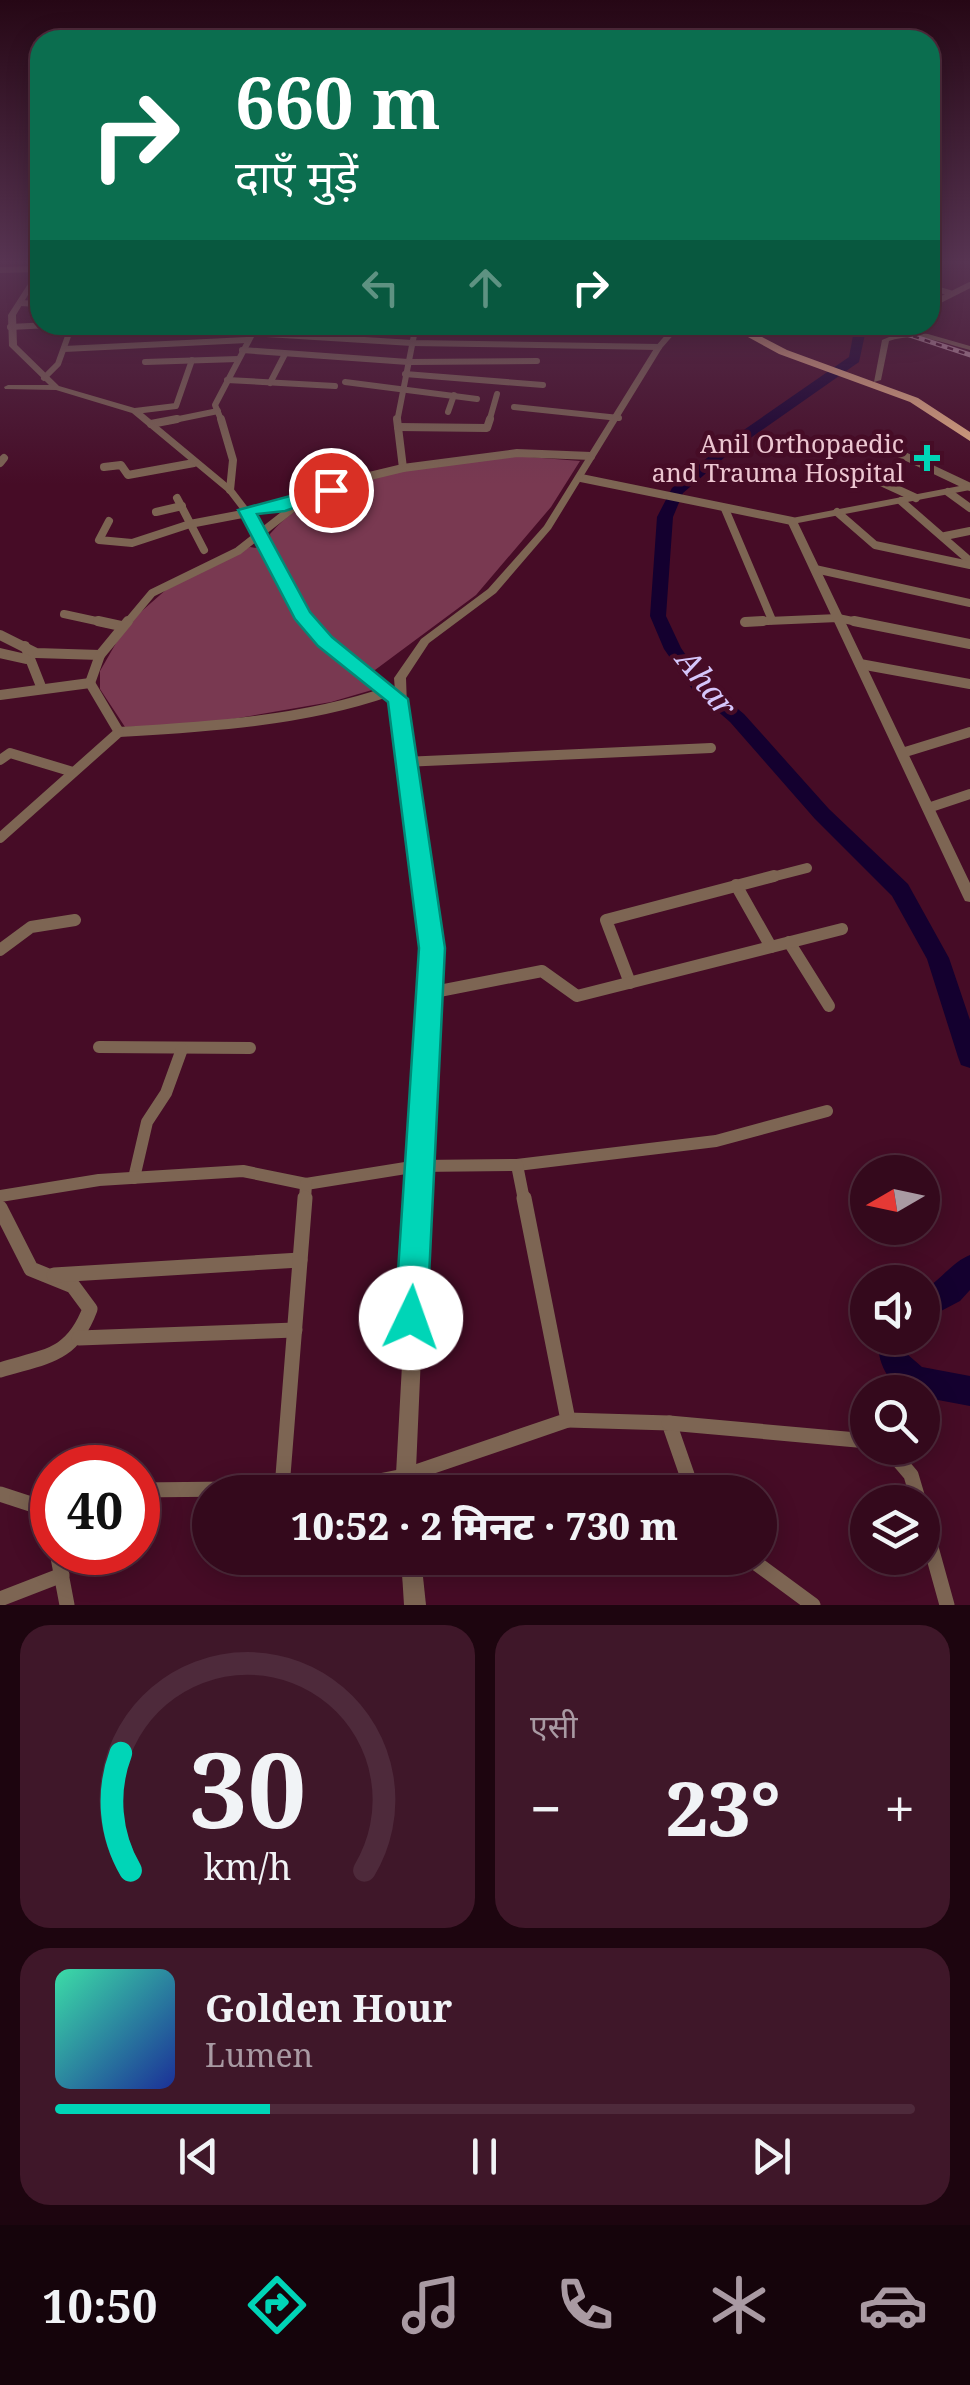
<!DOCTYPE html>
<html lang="hi">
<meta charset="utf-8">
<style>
:root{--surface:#34091c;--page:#3f1729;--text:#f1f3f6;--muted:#a99aa3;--line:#4e2a3b;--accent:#00d5b7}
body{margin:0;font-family:"Noto Serif","Noto Sans Devanagari",serif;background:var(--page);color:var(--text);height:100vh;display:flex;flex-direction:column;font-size:38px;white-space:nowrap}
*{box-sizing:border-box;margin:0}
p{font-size:32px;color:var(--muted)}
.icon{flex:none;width:55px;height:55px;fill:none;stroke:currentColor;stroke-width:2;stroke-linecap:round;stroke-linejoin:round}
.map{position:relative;height:1605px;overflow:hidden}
.side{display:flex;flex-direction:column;gap:20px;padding:20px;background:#1d050f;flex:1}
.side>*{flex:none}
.top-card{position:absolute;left:30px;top:30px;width:910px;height:305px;border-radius:30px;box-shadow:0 5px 25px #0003,0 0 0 2px var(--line);background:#0b6e4f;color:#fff;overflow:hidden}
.needle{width:65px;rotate:261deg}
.controls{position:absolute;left:850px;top:1155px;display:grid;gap:20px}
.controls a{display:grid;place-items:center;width:90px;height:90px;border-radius:50%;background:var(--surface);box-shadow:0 5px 25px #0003,0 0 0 2px var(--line);font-size:50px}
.speed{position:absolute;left:30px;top:1445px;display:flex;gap:20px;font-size:50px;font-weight:700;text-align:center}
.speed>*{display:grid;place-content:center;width:130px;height:130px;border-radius:50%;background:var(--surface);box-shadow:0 5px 25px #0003,0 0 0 2px var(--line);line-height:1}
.speed .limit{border:15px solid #d22;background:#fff;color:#111}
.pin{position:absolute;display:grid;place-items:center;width:85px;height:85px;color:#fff;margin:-42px;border:5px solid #fff;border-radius:50%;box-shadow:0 2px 10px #0007}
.me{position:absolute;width:110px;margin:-55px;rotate:3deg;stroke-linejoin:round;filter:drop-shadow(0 0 8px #0008)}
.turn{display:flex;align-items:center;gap:35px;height:210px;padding:0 40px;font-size:45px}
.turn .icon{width:130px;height:130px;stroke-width:2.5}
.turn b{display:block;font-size:70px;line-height:85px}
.lanes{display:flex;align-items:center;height:95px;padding:0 40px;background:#0003;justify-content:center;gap:50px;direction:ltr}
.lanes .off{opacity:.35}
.big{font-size:75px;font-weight:800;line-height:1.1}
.side .widget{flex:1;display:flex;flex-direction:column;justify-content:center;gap:15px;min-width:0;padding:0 35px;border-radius:30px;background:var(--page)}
.side .dial{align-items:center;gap:0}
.dial svg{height:260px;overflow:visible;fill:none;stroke:var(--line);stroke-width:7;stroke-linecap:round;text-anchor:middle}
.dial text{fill:var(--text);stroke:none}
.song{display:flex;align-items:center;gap:30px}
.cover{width:120px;height:120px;border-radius:15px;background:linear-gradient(135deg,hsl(160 70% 55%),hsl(230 70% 35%))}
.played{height:10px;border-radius:5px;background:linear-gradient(90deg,var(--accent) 25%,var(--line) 25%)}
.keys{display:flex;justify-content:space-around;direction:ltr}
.heat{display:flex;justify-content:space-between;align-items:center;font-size:55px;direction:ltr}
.side .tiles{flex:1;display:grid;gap:20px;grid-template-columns:1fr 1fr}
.widget:last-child{grid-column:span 2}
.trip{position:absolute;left:192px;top:1475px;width:585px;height:100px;border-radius:50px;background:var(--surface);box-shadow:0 5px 25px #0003,0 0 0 2px var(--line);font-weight:800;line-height:100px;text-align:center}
.menu{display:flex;height:160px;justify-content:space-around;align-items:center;background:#15040b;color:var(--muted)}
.menu .icon{width:70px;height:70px}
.menu .current{color:var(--accent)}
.menu b{font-size:45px;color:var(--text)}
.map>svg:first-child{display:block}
.forest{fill:#793951}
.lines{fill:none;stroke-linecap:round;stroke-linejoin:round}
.river{fill:#14002f;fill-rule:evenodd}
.minor-far4{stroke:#7d6553;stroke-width:6}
.minor-far3{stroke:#7d6553;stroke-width:8}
.minor-far2{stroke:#7d6553;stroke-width:10}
.minor-far1{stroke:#7d6553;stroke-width:12}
.minor{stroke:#7d6553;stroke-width:15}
.tertiary{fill:#7d6553;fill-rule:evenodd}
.trunk{fill:#e6af85;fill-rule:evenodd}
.rail-casing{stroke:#c79cab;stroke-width:5}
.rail{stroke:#460c26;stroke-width:2.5;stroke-dasharray:6;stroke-linecap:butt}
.route{fill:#00d5b7;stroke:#008a77;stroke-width:2.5}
.poi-dot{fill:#00d5b7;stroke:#460c26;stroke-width:4}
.labels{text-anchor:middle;stroke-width:9;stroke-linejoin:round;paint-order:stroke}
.far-poi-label{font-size:25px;fill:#ecc6d1;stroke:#460c26;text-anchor:end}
.water-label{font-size:32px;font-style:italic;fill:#d5c6fa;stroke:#460c26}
</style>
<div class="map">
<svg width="970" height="1605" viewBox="0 0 970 1605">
<rect width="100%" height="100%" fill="#460c26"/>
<!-- forest -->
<g class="forest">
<path d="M517,456L580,461L551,507L476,595L375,670C321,657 295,590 271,546L270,534C322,472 442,464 517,456Z"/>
<path d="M250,547L263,549C286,604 318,654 371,684L372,690L331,702L203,724L125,727L100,689V671L127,624L176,581Z"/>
</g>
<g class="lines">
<!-- river -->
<g class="river">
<path d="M855,325H867L859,362L732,451L683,493L673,517L666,616L681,648L704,681L744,714L829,809L908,884L949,958L970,1020V1068L961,1065L958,1057L927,959L892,896L815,819L730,722L692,689L664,649L650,616L657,517L672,488L722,445L849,357Z"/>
<path d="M970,1255V1290L960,1301L922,1321V1291C940,1281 952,1262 970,1255Z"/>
<path d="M878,1338H907V1354L922,1367L970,1376V1406L922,1397V1392C891,1392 877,1367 878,1338Z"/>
</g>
<!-- minor-far4 -->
<g class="minor-far4">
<path d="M0,270L40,269"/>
<path d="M930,287L950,293"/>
<path d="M20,303L40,304"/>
<path d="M930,305L970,285"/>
<path d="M452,325V330"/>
<path d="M540,325H545"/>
<path d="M600,325V329"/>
<path d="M133,326L155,325"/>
<path d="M10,327L50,325"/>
<path d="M252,333L412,343L659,347"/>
<path d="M64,349L247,340"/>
<path d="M242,350L408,362L537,361"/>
<path d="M145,362L238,359"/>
<path d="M405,374L543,385"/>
<path d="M44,378L58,364L72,325"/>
<path d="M227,380L335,386"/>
<path d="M345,382L477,399"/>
<path d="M270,383L285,354"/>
<path d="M514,407L619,418"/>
<path d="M135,411L176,406L192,360"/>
<path d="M448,412L454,395"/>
<path d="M164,422L218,411"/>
<path d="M222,422L215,405L257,325"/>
<path d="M397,422L416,325"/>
<path d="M489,422L497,394"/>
</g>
<!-- minor-far3 -->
<g class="minor-far3">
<path d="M221,419L233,460L230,490"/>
<path d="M397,419L403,468"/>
<path d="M151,424L177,419"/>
<path d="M398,427L487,428L490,419"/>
<path d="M894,451L970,487"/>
<path d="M0,463L4,458"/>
<path d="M104,467L121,465L128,475L194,463"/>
<path d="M857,471L916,498"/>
<path d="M581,478L792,521"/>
<path d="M948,492L970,508"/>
<path d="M177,498L204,550"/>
<path d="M901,501L970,561"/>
<path d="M725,509L772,620"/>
<path d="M156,512L182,506"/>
<path d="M837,512L875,545L970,565"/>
<path d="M109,521L99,540L132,543L190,524L279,507L353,480L403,468L517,453L591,456"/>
<path d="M945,536L970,531"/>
<path d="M815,569L970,603"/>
<path d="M64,614L110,624"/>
<path d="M745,622L838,618L867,624"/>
<path d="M126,624L152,593L238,551L294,507"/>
</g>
<!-- minor-far2 -->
<g class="minor-far2">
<path d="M98,621L121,626"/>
<path d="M854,621L970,644"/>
<path d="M745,622L763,621"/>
<path d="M0,635L36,653L100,655"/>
<path d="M25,646L42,689"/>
<path d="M0,653L26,659"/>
<path d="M860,664L970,684"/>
<path d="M90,683L100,655L128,621"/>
<path d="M0,695L90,683L119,732C207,727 303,721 387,692"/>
<path d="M902,753L970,732"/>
<path d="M0,760L10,753L73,772"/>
<path d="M403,762L711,748"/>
<path d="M928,808L970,794"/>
<path d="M0,838L119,732"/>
<path d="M764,879L807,868"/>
</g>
<!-- minor-far1 -->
<g class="minor-far1">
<path d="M736,885L771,947"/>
<path d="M789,942L829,1006"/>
<path d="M0,950L31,927L75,920"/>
<path d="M630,983L606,920L774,876"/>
<path d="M429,993L542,971L577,996L842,929"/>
<path d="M99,1047L250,1048"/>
<path d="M517,1165L716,1141L827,1111"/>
<path d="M134,1178L147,1122L166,1093L182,1049"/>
<path d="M0,1196L99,1180L243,1171L306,1184L418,1166L517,1165L524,1200"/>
<path d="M305,1200L306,1184"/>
</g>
<!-- minor -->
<g class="minor">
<path d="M0,1208L31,1269L73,1286L90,1309C72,1357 46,1356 0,1370"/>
<path d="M54,1275L300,1260"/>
<path d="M79,1338L295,1330"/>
<path d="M568,1420L669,1423L693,1492"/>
<path d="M669,1423L868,1441"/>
<path d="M888,1448L911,1475L919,1502"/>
<path d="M282,1488L305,1198"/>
<path d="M138,1490L344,1488L404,1476L568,1420L524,1198"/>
<path d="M0,1494L49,1510L52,1527"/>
<path d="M922,1515L947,1605"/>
<path d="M57,1552L67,1605"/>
<path d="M749,1558L813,1605"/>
<path d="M0,1599L62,1575"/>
</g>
<!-- tertiary -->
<g class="tertiary">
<path d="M40,268V275L16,315L17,345L59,386L138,409L233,488L259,522L307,613L329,639L395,691L394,678L421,639L488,589L544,526L655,347L674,325H682L662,348L551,529L496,593L429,643L406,678L409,762L439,948L415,1492H395L425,948L397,762L395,702L321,643L298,616L250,522L227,492L132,413L56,390L5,389L4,387L8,385H49L9,346L8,315L37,270Z"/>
<path d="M907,332L928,334L970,346V350C943,343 917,331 889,341L881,380L874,382L882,340L894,335Z"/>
<path d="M970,484V490L798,523L970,883V902L965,901L963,897L787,521L792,518Z"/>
<path d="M401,1558H421L426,1605H404Z"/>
</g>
<!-- trunk -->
<path class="trunk" d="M726,325H739L787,350L918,398L970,432V441L910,402L779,354Z"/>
<!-- rail casing -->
<g class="rail-casing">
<path id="rail" d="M879,325L970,355"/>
</g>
<!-- rail -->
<use href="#rail" class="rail"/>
</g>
<!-- sky -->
<linearGradient id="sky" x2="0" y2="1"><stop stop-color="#260715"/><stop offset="0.54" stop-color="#573452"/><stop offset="1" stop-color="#573452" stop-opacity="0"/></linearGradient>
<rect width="970" height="485" fill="url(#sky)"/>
<!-- route -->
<path class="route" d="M331,485L337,486V493L285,511L257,514L310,612L332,637L408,699L445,948L427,1318L423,1329L411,1334L399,1329L395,1318L419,948L388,702L318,646L295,619L238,510Z"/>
<!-- markers -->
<path class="poi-dot" d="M922 443h10v10h10v10h-10v10h-10v-10h-10v-10h10z"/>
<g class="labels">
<!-- far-poi labels -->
<g class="far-poi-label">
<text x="904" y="453">Anil Orthopaedic<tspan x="904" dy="29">and Trauma Hospital</tspan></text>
</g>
<!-- water labels -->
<g class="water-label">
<text transform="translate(706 683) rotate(52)" y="11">Ahar</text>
</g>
</g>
</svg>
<div class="controls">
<a><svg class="needle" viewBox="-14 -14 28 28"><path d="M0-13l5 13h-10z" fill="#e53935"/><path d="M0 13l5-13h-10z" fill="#a99aa3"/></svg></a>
<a><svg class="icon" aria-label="sound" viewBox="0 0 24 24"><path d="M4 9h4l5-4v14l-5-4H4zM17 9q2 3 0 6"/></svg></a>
<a><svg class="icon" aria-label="search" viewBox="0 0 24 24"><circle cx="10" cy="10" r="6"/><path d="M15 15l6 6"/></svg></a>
<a><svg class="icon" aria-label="layers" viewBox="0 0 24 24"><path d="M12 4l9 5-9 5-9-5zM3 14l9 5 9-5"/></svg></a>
</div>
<div class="speed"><div class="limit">40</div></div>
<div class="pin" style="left:331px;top:490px;background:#d93025"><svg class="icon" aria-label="arrive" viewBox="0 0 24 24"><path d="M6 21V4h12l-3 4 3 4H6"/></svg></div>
<svg class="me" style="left:411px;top:1318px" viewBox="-20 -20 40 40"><circle r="19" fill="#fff"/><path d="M0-13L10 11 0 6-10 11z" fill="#00d5b7"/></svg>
<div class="trip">10:52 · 2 मिनट · 730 m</div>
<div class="top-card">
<div class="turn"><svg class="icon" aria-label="right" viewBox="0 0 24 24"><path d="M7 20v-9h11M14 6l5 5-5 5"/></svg><div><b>660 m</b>दाएँ मुड़ें</div></div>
<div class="lanes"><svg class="icon off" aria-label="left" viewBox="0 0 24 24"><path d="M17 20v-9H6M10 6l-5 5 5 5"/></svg><svg class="icon off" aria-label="ahead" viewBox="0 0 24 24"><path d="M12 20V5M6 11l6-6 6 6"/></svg><svg class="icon" aria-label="right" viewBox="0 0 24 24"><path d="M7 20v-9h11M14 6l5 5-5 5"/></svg></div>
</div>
</div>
<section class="side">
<div class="tiles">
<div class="widget dial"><svg viewBox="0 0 100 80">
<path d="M14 69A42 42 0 1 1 86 69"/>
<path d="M14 69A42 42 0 0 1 11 33" stroke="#00d5b7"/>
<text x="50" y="56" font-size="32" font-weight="700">30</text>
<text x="50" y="72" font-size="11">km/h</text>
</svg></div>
<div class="widget"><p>एसी</p>
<div class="heat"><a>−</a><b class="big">23°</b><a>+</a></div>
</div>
<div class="widget">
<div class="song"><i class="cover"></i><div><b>Golden Hour</b><p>Lumen</p></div></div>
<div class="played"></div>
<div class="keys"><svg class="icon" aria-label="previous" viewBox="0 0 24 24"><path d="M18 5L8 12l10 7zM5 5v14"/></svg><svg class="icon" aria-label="pause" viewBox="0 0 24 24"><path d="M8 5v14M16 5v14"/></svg><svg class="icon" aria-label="next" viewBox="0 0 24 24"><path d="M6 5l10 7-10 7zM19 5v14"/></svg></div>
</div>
</div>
</section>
<nav class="menu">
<b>10:50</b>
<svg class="icon current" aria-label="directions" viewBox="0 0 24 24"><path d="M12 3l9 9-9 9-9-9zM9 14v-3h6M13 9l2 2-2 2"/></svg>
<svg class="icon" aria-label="music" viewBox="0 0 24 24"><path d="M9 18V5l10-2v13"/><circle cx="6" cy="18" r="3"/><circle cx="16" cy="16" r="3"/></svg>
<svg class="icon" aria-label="phone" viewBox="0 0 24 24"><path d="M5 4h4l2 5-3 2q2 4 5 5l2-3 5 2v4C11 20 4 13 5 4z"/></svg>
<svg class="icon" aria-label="climate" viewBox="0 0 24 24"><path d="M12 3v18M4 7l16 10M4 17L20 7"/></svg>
<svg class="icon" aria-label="car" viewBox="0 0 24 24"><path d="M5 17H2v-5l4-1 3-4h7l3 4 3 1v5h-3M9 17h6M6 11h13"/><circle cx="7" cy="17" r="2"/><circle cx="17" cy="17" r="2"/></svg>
</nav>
